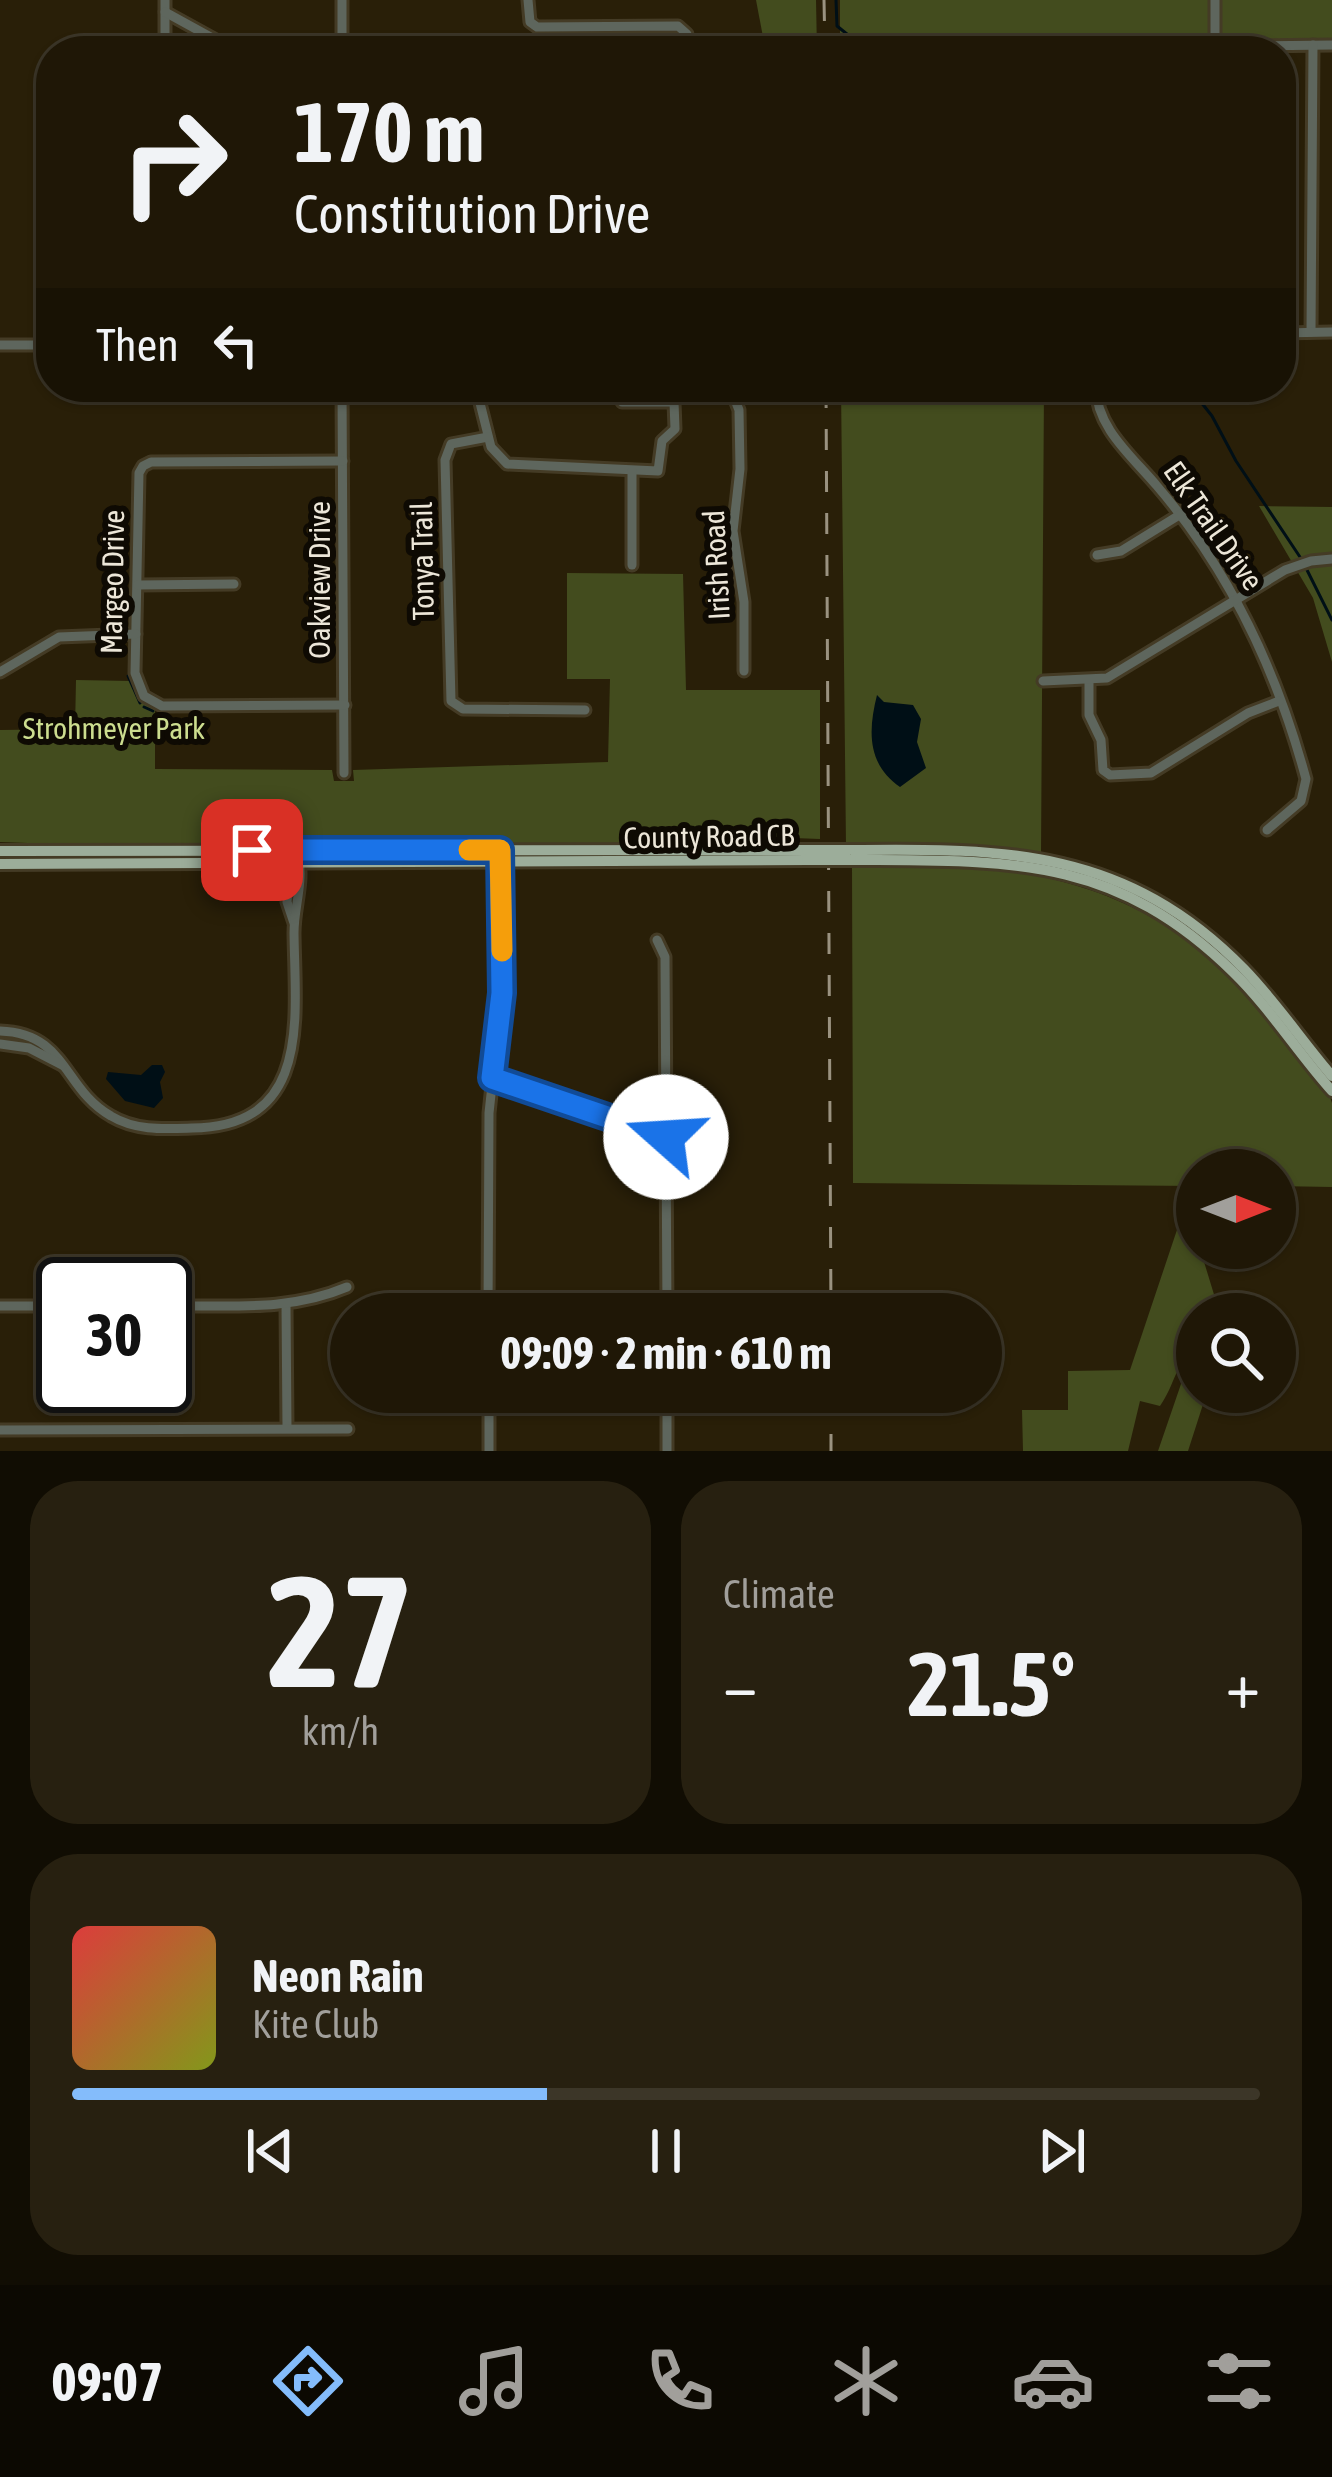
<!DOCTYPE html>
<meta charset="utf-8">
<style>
:root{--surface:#1f1706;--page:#272010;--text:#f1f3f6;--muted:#a19f9b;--line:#3c3628;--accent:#84bcfb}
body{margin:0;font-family:"Asap Condensed",sans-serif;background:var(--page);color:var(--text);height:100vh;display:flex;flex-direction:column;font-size:45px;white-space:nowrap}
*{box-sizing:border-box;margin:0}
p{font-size:39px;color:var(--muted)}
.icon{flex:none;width:66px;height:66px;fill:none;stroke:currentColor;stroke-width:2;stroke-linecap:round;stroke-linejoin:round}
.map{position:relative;height:1451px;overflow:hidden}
.panel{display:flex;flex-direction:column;gap:30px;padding:30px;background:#110d03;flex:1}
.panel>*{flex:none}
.hud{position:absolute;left:36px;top:36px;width:1260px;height:366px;border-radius:48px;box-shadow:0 3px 9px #0004,0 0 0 3px var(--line);background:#1f1706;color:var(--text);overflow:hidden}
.needle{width:78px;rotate:90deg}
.controls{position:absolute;left:1176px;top:1149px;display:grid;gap:24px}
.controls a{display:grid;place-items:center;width:120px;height:120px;border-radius:50%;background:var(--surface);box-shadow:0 3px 9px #0004,0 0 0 3px var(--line);font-size:60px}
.speed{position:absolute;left:36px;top:1257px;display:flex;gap:24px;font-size:60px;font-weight:700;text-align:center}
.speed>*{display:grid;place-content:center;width:156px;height:156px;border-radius:50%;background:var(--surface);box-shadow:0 3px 9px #0004,0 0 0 3px var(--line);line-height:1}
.speed .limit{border:6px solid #111;border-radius:18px;background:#fff;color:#111}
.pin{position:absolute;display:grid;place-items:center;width:102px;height:102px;color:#fff;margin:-51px;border-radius:24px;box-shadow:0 6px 18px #0006}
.me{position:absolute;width:132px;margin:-66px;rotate:289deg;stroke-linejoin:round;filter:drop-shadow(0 0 9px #0008)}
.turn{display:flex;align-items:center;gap:42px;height:252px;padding:0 60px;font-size:54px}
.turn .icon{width:156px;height:156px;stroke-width:2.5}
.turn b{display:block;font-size:84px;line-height:102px}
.then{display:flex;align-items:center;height:114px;padding:0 60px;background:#0003;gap:24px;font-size:45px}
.big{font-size:90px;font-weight:700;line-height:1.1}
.panel .card{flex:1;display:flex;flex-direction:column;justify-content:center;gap:18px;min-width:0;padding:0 42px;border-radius:48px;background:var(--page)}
.panel .dial{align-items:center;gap:0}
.dial b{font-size:156px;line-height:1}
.song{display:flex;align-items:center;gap:36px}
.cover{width:144px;height:144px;border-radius:18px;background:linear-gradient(135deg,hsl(0 70% 55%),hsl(70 70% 35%))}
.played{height:12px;border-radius:6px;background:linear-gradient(90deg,var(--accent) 40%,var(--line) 40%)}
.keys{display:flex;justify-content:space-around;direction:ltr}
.heat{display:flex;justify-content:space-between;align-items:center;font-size:66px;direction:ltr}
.panel .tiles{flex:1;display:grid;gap:30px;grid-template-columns:1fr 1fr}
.card:last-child{grid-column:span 2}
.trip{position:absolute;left:330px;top:1293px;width:672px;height:120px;border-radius:60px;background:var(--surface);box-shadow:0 3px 9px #0004,0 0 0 3px var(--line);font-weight:700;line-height:120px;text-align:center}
.tabs{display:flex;height:192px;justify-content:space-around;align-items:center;background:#0c0902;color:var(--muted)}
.tabs .icon{width:84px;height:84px}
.tabs .current{color:var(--accent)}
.tabs b{font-size:54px;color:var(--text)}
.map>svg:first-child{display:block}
.green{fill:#434c1e}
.water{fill:#000f16}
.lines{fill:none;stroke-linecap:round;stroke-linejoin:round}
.stream{stroke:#000f16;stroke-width:3}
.minor-casing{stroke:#443b25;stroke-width:15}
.major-casing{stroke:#443b25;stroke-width:16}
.minor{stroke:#5e665d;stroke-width:9}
.major{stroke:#9cad9a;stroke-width:10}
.rail{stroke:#9a9280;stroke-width:3;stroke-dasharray:21 21;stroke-linecap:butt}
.major-bridge-casing{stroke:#443b25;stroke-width:16;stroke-linecap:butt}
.major-bridge{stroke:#9cad9a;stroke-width:10}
.route-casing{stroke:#114b97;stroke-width:30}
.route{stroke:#1a73e8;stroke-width:21}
.slow{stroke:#f59e0b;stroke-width:21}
.labels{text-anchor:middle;stroke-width:12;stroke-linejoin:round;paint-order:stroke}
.street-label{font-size:30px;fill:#ece6d8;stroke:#0e0a03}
.park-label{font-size:30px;fill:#ccdd8f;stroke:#0e0a03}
</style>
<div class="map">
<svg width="1332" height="1451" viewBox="0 0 1332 1451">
<rect width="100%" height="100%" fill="#291f08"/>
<!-- green -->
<g class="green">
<path d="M756,0H816L817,51H798L763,37Z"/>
<path d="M840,0H1215L1214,42L1094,44L1093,51H840Z"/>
<path d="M1219,0H1332V42H1224L1219,38Z"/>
<path d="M841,387H1044L1041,855L1001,847H846Z"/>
<path d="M1259,506L1332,507V662L1313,598Z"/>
<path d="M567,573L683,574L686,690H820V839L767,837L766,843L738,844L85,845L0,842V730L75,729L76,680L131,681L142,700L155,708V769L332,770L334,781H354L353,770L608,762L610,679H567Z"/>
<path d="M971,865C1118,882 1198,927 1289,1044C1301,1060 1328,1084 1332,1103C1332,1129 1332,1160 1332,1187L1275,1186V1170H1197V1186L853,1183L852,866Z"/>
<path d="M1186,1203L1220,1314H1197V1346C1175,1363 1175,1385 1160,1406L1140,1401L1128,1451H1023L1022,1410H1068V1371L1130,1370Z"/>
<path d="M1197,1360V1392H1207L1188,1451H1158L1181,1384Z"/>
</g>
<!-- water -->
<g class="water">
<path d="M877,695L884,702L913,705L921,719L917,742L926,768L900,787C867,764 868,731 877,695Z"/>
<path d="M152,1065H162L165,1072L160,1082L163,1098L154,1108L125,1101L106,1079L108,1072L141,1075Z"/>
</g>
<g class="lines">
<!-- stream -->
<g class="stream">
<path d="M836,0L837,26L868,51"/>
<path d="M1189,387L1212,416L1236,461L1300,557"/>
<path d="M1306,568L1332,620"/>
<path d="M128,676L140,703"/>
<path d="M144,707L153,711"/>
</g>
<!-- minor casing -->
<g class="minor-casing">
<g id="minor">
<path d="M165,0V51"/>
<path d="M342,0V51"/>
<path d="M528,0L530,22L537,27L678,26L687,34V51"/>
<path d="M165,12L236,51"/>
<path d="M1116,48L1332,45"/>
<path d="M1215,51V0"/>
<path d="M1311,332L1313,45"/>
<path d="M1281,333L1332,332"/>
<path d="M0,345H51"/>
<path d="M342,387L344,773"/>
<path d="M476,387L491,447L507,464L658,471L662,441L675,429L674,402H622"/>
<path d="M730,387L739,410L740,469L733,531L744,602V671"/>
<path d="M1096,387C1096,428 1133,457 1157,486C1230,571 1277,671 1306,779L1301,801L1267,830"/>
<path d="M488,437L451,444L445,460L451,701L463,709L585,710"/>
<path d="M343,461L151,462L143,466L139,473L135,673L144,696L162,706L345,705"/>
<path d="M1097,555L1121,551L1181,514"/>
<path d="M632,565V471"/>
<path d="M138,585L234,584"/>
<path d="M0,672L59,637L136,634"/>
<path d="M1089,680V715L1101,740L1103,770L1110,775L1151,773L1248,713L1279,701"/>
<path d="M1043,681L1107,678L1285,570L1311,561L1332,559"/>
<path d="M290,858L287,902L294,923"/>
<path d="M657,940L665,957L667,1314"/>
<path d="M0,1031C67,1033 63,1089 111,1116C136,1131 164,1129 192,1128C312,1127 295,1018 294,933C294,908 303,885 299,860"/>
<path d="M0,1044L29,1048L62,1065"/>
<path d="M492,1078L519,1084L666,1137"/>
<path d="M286,1305L287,1428"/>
<path d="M0,1306H63"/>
<path d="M165,1306C229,1305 288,1312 347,1287"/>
<path d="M488,1314L489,1113L502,993L500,850"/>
<path d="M489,1392V1451"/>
<path d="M667,1392V1451"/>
<path d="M0,1430L348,1429"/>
</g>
</g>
<!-- major casing -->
<g class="major-casing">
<g id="major">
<path d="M850,850C1006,848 1127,849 1244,969C1276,1002 1302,1041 1332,1076"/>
<path d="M0,851L807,850"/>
<path d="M851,860C1006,861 1113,854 1233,972C1270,1008 1298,1053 1332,1091"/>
<path d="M0,864L807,860"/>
</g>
</g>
<!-- minor -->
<use href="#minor" class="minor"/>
<!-- major -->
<use href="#major" class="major"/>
<!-- rail -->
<g class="rail">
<path d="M824,0L825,51"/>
<path d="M826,387L831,1314"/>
<path d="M831,1392V1451"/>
</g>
<!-- major-bridge casing -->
<g class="major-bridge-casing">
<g id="major-bridge">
<path d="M807,850H850"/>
<path d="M807,860H851"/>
</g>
</g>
<!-- major-bridge -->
<use href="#major-bridge" class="major-bridge"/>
</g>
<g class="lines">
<!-- route casing -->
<g class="route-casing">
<path id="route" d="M252,850H500L502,993L492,1078L666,1137"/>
</g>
<!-- route -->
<use href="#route" class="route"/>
<!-- slow -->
<path class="slow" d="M469,850H500L502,951"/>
</g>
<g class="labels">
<!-- street labels -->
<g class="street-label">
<text transform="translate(1213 526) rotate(55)" y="10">Elk Trail Drive</text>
<text transform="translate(423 561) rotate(-91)" y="10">Tonya Trail</text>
<text transform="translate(717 565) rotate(-93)" y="10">Irish Road</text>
<text transform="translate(320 580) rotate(-90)" y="10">Oakview Drive</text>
<text transform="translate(113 582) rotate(-89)" y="10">Margeo Drive</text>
<text transform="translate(709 837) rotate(-1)" y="10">County Road CB</text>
</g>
<!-- park labels -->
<g class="park-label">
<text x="114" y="739">Strohmeyer Park</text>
</g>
</g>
</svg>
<div class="controls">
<a><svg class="needle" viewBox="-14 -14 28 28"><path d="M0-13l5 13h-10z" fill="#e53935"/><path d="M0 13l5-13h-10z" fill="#a19f9b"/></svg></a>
<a><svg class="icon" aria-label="search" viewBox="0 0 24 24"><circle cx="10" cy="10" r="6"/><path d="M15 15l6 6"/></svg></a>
</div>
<div class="speed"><div class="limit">30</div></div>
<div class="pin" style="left:252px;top:850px;background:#d93025"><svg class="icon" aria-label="arrive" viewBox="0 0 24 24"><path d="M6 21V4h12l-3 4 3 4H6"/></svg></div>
<svg class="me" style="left:666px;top:1137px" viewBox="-20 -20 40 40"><circle r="19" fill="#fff"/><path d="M0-13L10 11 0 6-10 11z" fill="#1a73e8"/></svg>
<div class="trip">09:09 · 2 min · 610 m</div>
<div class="hud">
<div class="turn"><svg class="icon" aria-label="right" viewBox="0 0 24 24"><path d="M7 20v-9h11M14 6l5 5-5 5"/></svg><div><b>170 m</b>Constitution Drive</div></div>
<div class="then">Then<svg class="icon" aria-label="left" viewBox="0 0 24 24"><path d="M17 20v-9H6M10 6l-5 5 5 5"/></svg></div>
</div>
</div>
<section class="panel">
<div class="tiles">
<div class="card dial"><b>27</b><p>km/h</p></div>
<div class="card"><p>Climate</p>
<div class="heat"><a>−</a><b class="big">21.5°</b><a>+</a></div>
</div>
<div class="card">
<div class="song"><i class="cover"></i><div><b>Neon Rain</b><p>Kite Club</p></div></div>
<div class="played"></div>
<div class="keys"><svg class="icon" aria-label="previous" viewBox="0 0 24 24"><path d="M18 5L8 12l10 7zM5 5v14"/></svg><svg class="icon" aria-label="pause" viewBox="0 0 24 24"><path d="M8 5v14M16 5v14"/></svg><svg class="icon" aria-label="next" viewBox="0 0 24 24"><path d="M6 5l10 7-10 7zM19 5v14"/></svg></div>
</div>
</div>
</section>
<nav class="tabs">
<b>09:07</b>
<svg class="icon current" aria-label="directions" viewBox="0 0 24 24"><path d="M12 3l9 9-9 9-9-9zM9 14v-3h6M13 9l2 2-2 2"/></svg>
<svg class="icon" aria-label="music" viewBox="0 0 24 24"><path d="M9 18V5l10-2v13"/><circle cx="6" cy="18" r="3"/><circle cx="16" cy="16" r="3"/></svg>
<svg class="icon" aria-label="phone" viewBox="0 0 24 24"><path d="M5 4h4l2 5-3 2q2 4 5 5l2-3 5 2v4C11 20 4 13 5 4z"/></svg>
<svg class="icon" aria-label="climate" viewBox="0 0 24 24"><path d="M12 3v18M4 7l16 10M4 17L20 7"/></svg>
<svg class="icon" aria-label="car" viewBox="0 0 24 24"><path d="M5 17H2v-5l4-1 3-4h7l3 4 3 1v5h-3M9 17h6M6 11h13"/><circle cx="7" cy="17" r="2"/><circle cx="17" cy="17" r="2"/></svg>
<svg class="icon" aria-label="filters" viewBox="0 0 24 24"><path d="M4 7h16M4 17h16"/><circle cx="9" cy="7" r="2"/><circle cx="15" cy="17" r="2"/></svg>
</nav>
